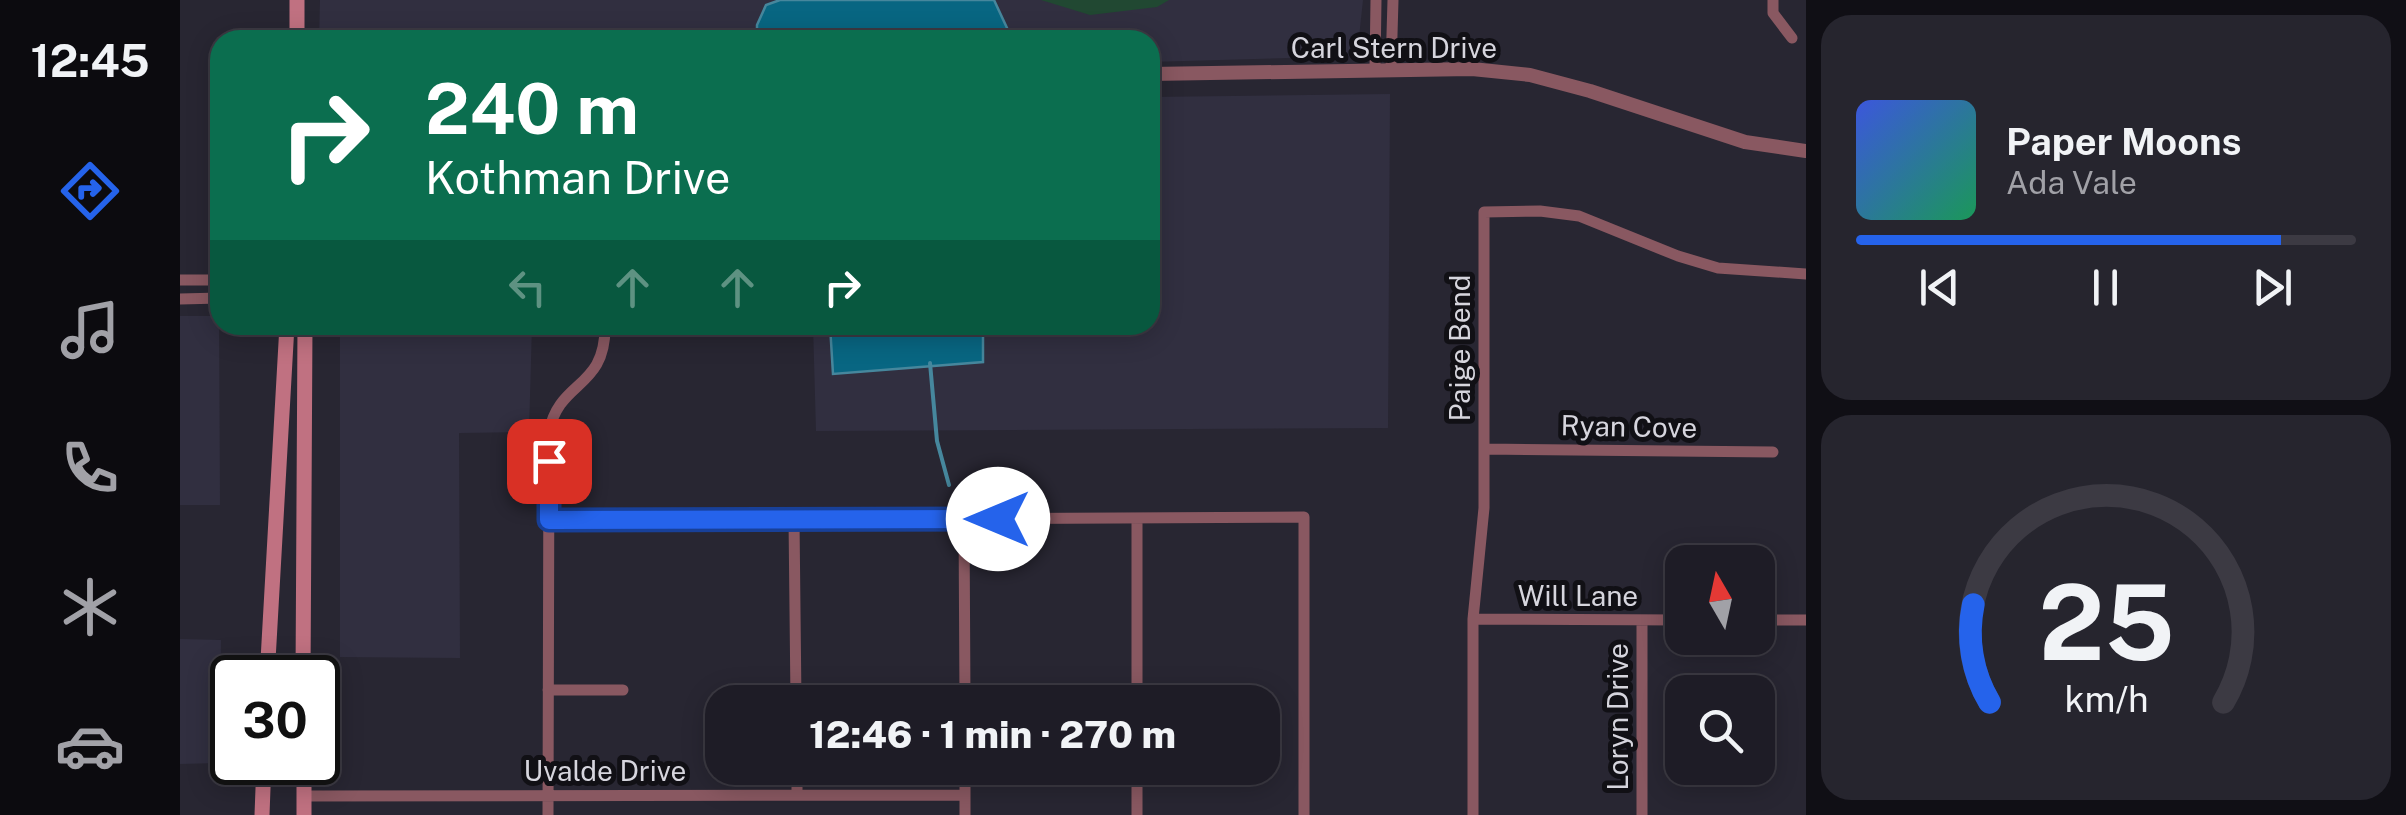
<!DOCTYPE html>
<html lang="en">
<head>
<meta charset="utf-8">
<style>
	body { margin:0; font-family:"Public Sans",sans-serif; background:#26252e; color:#f1f3f6; height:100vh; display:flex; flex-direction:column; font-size:38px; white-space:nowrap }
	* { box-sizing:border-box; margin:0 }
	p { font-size:32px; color:#a1a1a7 }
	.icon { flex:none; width:55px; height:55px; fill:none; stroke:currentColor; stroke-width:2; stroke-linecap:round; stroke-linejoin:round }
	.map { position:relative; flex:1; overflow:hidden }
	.side { display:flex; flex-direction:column; gap:15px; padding:15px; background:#100f15; width:600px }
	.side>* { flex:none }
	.hud { position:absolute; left:30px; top:30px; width:950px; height:305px; border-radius:30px; box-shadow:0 5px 25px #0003,0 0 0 2px #3c3a43; background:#0b6e4f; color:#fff; overflow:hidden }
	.needle { width:65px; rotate:351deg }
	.buttons { position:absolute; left:1485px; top:545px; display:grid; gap:20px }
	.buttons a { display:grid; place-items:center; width:110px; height:110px; border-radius:20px; background:#1e1c26; box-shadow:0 5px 25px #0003,0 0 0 2px #3c3a43; font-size:50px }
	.speed { position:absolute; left:30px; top:655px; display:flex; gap:20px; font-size:50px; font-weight:700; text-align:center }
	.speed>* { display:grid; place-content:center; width:130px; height:130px; border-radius:50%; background:#1e1c26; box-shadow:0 5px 25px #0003,0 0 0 2px #3c3a43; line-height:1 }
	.speed .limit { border:5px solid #111; border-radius:15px; background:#fff; color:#111 }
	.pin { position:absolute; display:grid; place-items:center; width:85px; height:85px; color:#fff; margin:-42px; border-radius:20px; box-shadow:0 5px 15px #0006 }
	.me { position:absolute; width:110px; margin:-55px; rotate:270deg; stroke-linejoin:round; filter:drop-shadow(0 0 8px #0008) }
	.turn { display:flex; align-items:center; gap:35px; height:210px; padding:0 50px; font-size:45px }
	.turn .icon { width:130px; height:130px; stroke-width:2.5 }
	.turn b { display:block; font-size:70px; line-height:85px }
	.lanes { display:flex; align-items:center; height:95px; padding:0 50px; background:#0003; justify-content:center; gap:50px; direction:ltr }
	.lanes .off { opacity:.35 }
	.side .tile { flex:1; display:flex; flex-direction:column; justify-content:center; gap:15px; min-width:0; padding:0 35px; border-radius:30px; background:#26252e }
	.side .dial { align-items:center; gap:0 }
	.dial svg { height:260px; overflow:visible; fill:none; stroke:#3c3a43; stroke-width:7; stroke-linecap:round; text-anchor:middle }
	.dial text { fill:#f1f3f6; stroke:none }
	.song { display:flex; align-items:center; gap:30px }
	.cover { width:120px; height:120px; border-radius:15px; background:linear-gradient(135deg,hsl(230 70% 55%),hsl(150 70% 35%)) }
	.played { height:10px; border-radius:5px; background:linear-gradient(90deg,#2563eb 85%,#3c3a43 85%) }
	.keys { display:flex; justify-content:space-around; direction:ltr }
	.trip { position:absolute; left:525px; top:685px; width:575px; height:100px; border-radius:30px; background:#1e1c26; box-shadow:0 5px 25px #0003,0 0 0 2px #3c3a43; font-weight:800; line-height:100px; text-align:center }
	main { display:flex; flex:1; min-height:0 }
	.dock { display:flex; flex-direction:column; width:180px; justify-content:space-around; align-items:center; background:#0c0b0f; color:#a1a1a7 }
	.dock .icon { width:70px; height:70px }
	.dock .selected { color:#2563eb }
	.dock b { font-size:45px; color:#f1f3f6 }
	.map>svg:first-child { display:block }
</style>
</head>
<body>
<main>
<nav class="dock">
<b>12:45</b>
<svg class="icon selected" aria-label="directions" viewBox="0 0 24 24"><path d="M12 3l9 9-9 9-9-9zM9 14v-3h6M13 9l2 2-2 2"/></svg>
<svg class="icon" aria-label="music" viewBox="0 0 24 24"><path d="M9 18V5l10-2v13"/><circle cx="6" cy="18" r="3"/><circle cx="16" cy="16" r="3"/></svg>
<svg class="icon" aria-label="phone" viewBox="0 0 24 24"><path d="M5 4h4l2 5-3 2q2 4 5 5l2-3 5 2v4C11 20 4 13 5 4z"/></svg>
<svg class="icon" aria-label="climate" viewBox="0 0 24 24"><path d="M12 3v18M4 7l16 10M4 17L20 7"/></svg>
<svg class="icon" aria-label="car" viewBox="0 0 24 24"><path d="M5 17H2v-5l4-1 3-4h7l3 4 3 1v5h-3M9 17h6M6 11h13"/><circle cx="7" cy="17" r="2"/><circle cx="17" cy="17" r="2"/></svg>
</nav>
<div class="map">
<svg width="1626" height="815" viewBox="0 0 1626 815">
	<rect width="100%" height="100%" fill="#282632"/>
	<path fill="#312f40" d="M140 0H1183L1177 56 970 62V40H139Z
		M1210 94 1208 428 636 431 633 325H970V97Z
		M0 316H39L40 505H0Z
		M160 325H352L349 432 279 433 280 658 160 657Z
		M0 639 41 640 39 763 0 764Z"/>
	<path fill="#214832" d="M861 0H989L977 7 910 15Z"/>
	<path fill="#086682" stroke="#46879d" stroke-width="2.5" d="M600 0H814L827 28 825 40H577V25L586 5Z
		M650 325H803V362L653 374Z"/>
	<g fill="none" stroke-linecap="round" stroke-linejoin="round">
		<path stroke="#46879d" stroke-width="4" d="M750 363 757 441 769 485"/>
		<path stroke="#895861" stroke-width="11" d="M1593 0V13L1612 38
			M1195 69 1196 0
			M1211 69 1213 0
			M0 280H40
			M0 299 40 298
			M1305 449 1593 452
			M614 519 616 702
			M784 519 785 702
			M369 521 1124 517V815
			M1293 619 1502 620
			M1462 620V815
			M1578 620H1626
			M368 690H443
			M957 702V518
			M617 768V795
			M785 768V815
			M124 796 785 795
			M368 815 369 432C379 379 426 390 425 325
			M957 815V768
			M1293 815V619L1304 508V212L1360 211 1399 216 1498 256 1538 268 1626 274"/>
		<path stroke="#895861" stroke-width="14" d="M970 74 1292 69 1350 75 1410 91 1565 142 1626 151"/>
		<path stroke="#c07181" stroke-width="15" d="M117 40V0
			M87 678 107 325
			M123 678 125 325
			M124 762V815
			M82 815 84 762"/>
	</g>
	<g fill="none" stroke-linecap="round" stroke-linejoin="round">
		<defs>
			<path id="route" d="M369 461V520L818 519"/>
		</defs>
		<use href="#route" stroke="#184099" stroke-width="25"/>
		<use href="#route" stroke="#2563eb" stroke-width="18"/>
	</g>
	<g text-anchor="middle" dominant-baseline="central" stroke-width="10" stroke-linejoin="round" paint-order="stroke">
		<g font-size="28" fill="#d6d5dd" stroke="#111015">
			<text x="1214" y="47">Carl Stern Drive</text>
			<text transform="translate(1279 348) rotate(-90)">Paige Bend</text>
			<text transform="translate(1449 426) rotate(1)">Ryan Cove</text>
			<text x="1398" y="595">Will Lane</text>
			<text transform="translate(1437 717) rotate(-90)">Loryn Drive</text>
			<text x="425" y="770">Uvalde Drive</text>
		</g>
	</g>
</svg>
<div class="buttons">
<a><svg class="needle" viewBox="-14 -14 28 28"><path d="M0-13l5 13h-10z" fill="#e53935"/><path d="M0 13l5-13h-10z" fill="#a1a1a7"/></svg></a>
<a><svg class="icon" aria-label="search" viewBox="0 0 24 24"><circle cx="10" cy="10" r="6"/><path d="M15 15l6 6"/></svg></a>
</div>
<div class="speed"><div class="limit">30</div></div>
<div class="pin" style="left:369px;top:461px;background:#d93025"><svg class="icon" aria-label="arrive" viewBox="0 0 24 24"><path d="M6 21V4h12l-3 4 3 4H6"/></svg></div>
<svg class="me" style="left:818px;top:519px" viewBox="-20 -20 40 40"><circle r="19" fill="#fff"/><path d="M0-13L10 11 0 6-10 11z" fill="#2563eb"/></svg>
<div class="trip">12:46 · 1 min · 270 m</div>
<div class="hud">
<div class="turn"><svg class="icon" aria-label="right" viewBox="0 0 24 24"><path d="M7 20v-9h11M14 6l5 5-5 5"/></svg><div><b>240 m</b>Kothman Drive</div></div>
<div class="lanes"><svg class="icon off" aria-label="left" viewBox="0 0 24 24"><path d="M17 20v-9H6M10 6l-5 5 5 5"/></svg><svg class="icon off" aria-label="ahead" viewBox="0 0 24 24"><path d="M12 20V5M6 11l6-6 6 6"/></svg><svg class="icon off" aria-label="ahead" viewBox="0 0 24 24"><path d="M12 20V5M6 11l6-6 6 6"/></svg><svg class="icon" aria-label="right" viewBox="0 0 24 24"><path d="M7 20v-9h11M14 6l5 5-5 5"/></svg></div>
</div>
</div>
<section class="side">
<div class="tile">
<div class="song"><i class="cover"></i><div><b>Paper Moons</b><p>Ada Vale</p></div></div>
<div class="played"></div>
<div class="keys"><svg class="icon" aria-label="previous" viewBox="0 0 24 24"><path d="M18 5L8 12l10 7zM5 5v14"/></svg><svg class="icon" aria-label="pause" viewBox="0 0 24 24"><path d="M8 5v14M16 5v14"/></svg><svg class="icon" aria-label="next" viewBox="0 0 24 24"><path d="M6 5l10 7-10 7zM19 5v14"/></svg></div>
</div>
<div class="tile dial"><svg viewBox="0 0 100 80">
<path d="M14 69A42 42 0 1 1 86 69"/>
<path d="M14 69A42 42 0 0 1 9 39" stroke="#2563eb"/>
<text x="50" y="56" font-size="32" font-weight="700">25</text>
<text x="50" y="72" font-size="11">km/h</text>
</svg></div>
</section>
</main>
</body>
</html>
